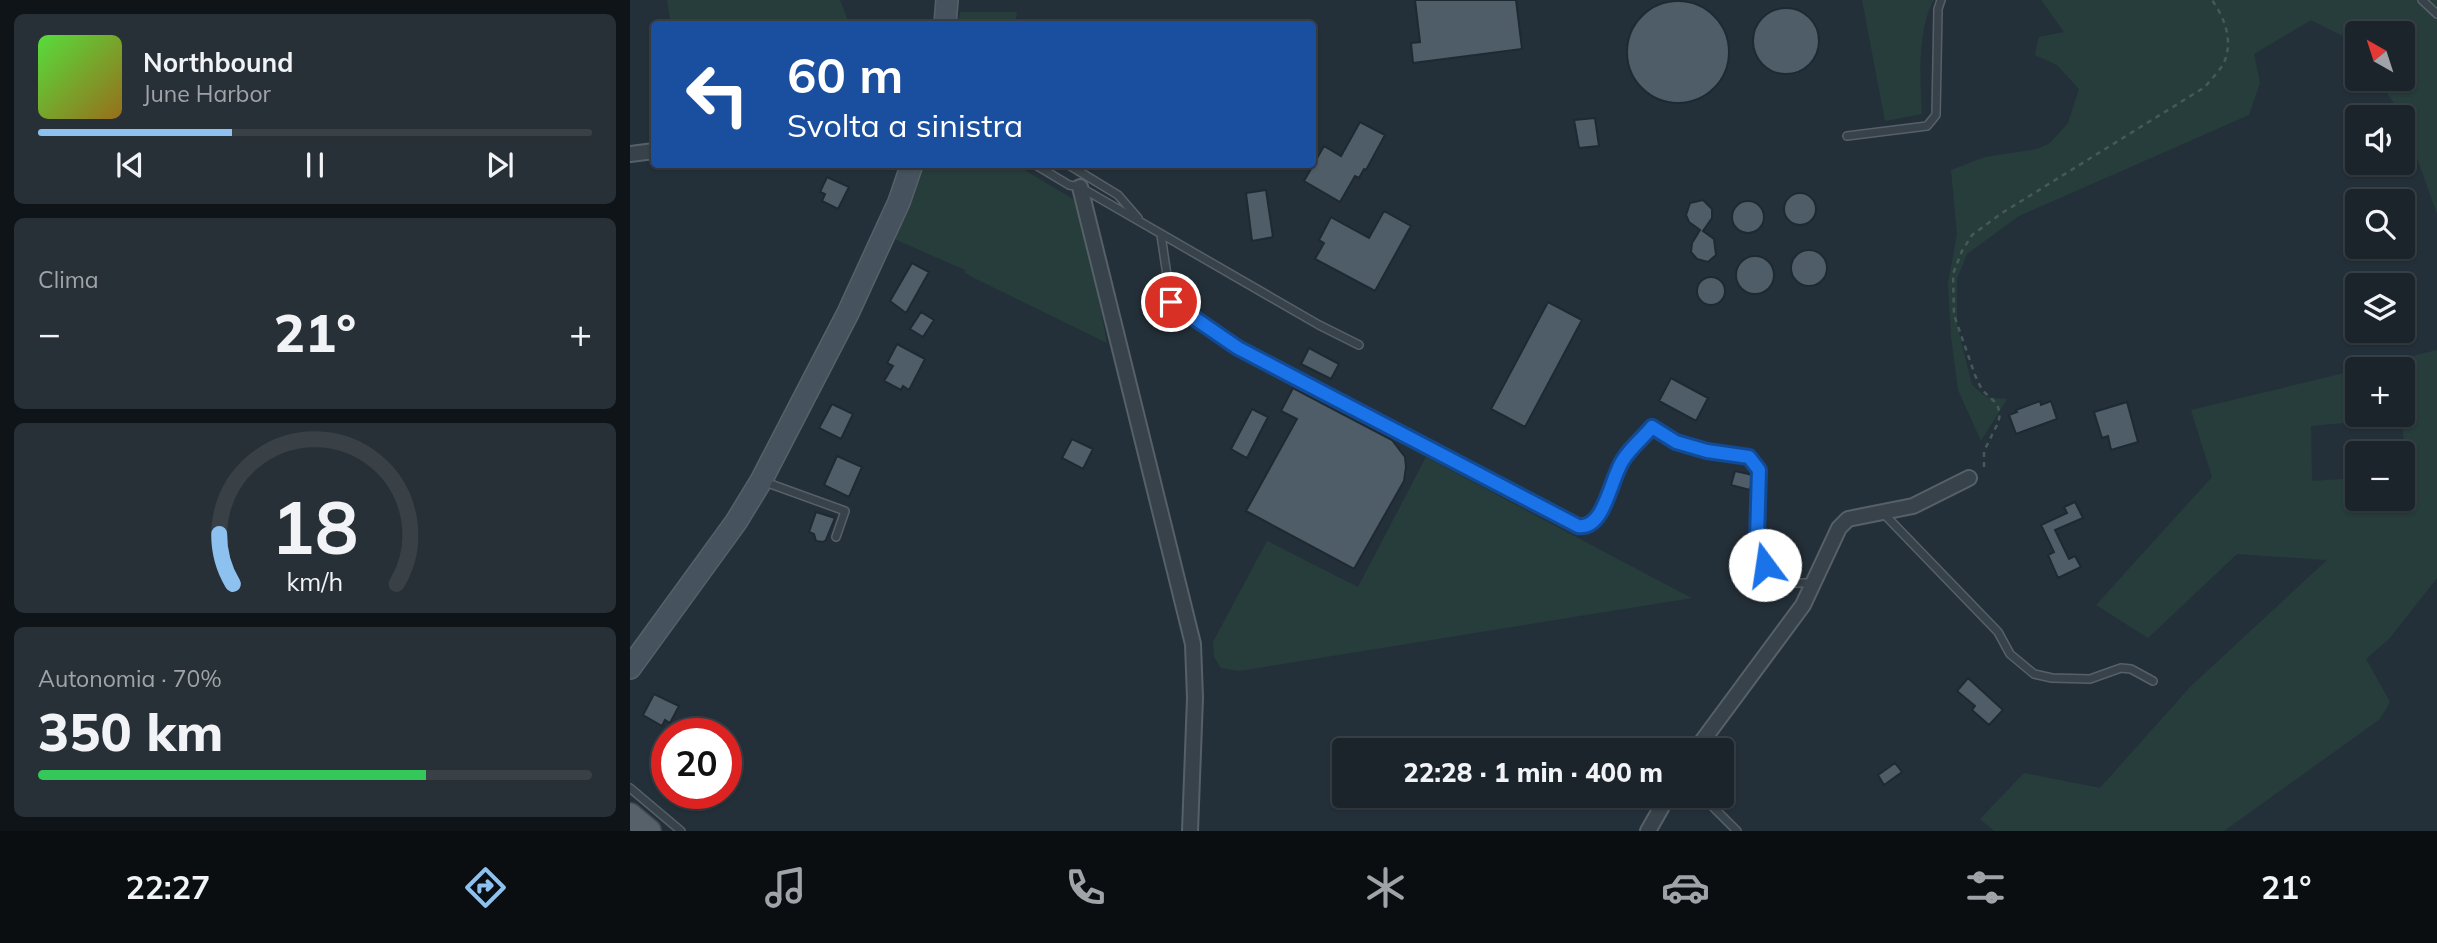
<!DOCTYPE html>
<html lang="it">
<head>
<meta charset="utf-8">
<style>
	body { margin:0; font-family:Mulish,sans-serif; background:#283037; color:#f1f3f6; height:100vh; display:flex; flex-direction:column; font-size:26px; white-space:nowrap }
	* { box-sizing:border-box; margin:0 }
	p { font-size:23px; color:#a0a4a9 }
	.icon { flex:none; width:38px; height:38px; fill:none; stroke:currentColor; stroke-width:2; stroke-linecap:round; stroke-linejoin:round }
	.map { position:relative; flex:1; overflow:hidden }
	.side { display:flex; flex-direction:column; gap:14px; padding:14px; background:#0f1418; width:630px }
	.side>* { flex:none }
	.hud { position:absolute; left:21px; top:21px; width:665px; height:147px; border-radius:7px; box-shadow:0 2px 5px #0004,0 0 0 2px #394147; background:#1a4fa0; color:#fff; overflow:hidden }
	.needle { width:46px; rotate:321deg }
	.buttons { position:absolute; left:1715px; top:21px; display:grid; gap:14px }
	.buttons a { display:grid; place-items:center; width:70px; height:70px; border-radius:7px; background:#1b242b; box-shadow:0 2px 5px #0004,0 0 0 2px #394147; font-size:35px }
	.speed { position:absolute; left:21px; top:718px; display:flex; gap:14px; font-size:35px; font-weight:700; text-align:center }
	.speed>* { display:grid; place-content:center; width:91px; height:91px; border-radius:50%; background:#1b242b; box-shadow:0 2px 5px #0004,0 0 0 2px #394147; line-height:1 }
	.speed .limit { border:10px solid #d22; background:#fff; color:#111 }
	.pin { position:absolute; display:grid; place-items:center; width:60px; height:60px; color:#fff; margin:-30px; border:4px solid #fff; border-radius:50%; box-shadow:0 2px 7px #0007 }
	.me { position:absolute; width:77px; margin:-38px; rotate:346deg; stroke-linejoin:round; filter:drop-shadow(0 0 5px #0008) }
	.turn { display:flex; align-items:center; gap:24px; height:147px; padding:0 21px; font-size:32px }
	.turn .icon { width:91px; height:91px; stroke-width:2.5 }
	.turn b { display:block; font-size:49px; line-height:60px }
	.big { font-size:52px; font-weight:800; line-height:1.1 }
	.side .card { flex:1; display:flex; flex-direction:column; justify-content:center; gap:10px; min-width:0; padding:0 24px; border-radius:10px; background:#283037 }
	.side .dial { align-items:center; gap:0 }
	.dial svg { height:182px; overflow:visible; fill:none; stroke:#394147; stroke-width:7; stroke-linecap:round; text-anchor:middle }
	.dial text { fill:#f1f3f6; stroke:none }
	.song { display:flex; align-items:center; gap:21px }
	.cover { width:84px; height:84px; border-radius:10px; background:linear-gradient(135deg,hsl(110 70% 55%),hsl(40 70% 35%)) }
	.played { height:7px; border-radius:4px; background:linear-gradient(90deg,#8dc1f0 35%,#394147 35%) }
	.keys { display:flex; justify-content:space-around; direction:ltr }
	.heat { display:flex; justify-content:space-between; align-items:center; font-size:38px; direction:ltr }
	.charge { height:10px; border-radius:5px; background:linear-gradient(90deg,#34c759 70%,#394147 0) }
	.trip { position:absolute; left:702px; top:738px; width:402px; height:70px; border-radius:7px; background:#1b242b; box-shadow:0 2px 5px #0004,0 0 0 2px #394147; font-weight:800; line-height:70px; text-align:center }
	.tabs { display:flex; height:112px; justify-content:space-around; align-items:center; background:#0b0e11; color:#a0a4a9 }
	.tabs .icon { width:49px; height:49px }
	.tabs .active { color:#8dc1f0 }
	.tabs b { font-size:32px; color:#f1f3f6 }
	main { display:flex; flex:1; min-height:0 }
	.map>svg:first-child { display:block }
</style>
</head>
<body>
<main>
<section class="side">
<div class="card">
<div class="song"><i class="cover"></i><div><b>Northbound</b><p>June Harbor</p></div></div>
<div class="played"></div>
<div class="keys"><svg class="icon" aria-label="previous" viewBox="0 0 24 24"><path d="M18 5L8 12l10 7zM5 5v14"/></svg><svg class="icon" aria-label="pause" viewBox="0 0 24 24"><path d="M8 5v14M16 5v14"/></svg><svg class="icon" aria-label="next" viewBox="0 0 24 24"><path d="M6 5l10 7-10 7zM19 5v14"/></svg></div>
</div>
<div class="card"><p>Clima</p>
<div class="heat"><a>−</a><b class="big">21°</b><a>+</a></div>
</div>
<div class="card dial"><svg viewBox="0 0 100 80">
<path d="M14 69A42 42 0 1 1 86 69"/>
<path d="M14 69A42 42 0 0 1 8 47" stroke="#8dc1f0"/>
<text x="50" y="56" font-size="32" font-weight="700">18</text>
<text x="50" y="72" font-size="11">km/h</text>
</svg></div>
<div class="card"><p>Autonomia · 70%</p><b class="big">350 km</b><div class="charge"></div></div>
</section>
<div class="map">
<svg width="1807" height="831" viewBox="0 0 1807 831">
	<rect width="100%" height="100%" fill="#243039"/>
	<path fill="#273d3b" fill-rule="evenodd" d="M37 0H210L219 24H41Z
		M1232 0H1304C1287 28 1290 81 1292 114L1255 121Z
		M1411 0H1807V214L1771 113 1747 79H1773V33H1727V51L1719 39 1681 20 1624 54 1630 83 1619 115 1389 216 1337 254 1327 279V324L1342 385 1356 397 1377 399 1351 441 1328 390 1321 336 1318 283 1327 234 1321 170 1355 157 1407 149 1420 143 1438 123 1449 89 1427 65 1405 55 1409 37 1434 32Z
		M330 12H387L385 24H328Z
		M293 165H386L451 204 477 343 346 279 335 273V270L260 237Z
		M1807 350V578L1759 639 1736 659 1760 702 1750 719 1594 831H1364L1350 819 1394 773 1470 788 1561 686 1697 560 1607 554 1518 638 1466 605 1582 477 1561 410 1727 370V415H1773V369H1729ZM1772 418 1776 474 1773 475V499H1727V478L1682 481 1681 426Z
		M796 457 1031 582 1062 598 609 671 591 668 584 657 583 642 637 541 728 587Z"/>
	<path fill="#4f5d68" stroke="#1f2931" stroke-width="2" d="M785 0H886L892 49 783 63 781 43 790 42Z
		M997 52a51 51 0 1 1 102 0a51 51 0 1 1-102 0Z
		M1123 41a33 33 0 1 1 66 0a33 33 0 1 1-66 0Z
		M965 118 969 146 949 148 944 120Z
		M730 122 755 135 736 170 734 169 729 178 725 176 710 202 674 181 694 146 711 156Z
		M197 177 219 187 208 209 192 201 195 194 190 192Z
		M636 190 643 237 622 241 616 193Z
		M1154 209a16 16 0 1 1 32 0a16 16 0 1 1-32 0Z
		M1073 200 1082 209V218L1073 231 1084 239 1086 255 1078 262 1067 259 1061 252 1062 243 1070 230 1059 222 1056 215 1060 203Z
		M1102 217a16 16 0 1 1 32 0a16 16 0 1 1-32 0Z
		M754 211 781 226 745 291 685 259 694 243 689 240 701 217 739 238Z
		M1161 268a18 18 0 1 1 36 0a18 18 0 1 1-36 0Z
		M1106 275a19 19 0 1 1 38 0a19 19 0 1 1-38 0Z
		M282 263 299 272 276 313 260 301Z
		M1067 291a14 14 0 1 1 28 0a14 14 0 1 1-28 0Z
		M918 302 952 320 895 427 861 409Z
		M291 312 304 320 293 337 280 329Z
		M267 344 295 359 279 390 273 386 271 390 254 381 263 366 257 363Z
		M679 348 709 364 701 379 671 364Z
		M1041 378 1078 398 1066 421 1029 401Z
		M663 388 762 440 775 457 776 467 774 481 724 569 616 511 667 419 651 411Z
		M1410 401 1411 405 1421 401 1427 419 1386 434 1379 415 1387 412 1386 410Z
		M1497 402 1508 442 1481 450 1478 436 1472 438 1464 412Z
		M202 404 223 414 211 439 189 428Z
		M622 409 638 417 617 458 601 449Z
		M442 439 463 449 453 469 432 458Z
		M207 456 232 467 219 497 194 485Z
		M1105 471 1123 475 1120 490 1101 485Z
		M1445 502 1453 518 1425 530 1439 559 1445 556 1451 567 1428 578 1418 555 1424 552 1411 525 1437 513 1434 507Z
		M186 512 205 518 196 540 193 542 186 541 184 534 179 532Z
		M1338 678 1373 710 1359 725 1342 710 1345 706 1327 691Z
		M24 694 49 706 40 723 35 720 32 726 13 715Z
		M1265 763 1272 772 1254 785 1248 775Z"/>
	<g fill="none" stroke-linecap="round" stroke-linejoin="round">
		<defs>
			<path id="lane" d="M1792 0 1807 14
				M1217 136 1297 126 1306 115 1308 9 1311 0
				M404 164 439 185 450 187 689 325 729 345
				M437 164 488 195 508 218
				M531 235 541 302 608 348 948 526C975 531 980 479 993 460 1001 447 1013 438 1022 427L1046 442 1077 451 1119 457 1129 470 1127 539 1135 565 1134 575 1159 583H1182
				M135 482 215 511 206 537
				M1254 514 1368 632 1380 654 1404 674 1422 678 1460 679 1491 668 1501 669 1523 681
				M0 788 51 831
				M1072 796 1107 831"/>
			<path id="street" d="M0 154 24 151
				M450 187 563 644 565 698 560 831
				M1065 751 1173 605 1209 528 1218 519 1283 506 1339 478
				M1018 831 1038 796"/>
			<path id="secondary" d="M315 24 317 0
				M0 668 106 522 131 481 218 313 269 202 282 164"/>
			<path id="primary" d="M0 815 19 831"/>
		</defs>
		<use href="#lane" stroke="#566068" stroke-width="10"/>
		<use href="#street" stroke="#566068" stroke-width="18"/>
		<use href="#secondary" stroke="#566068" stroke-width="24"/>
		<use href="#primary" stroke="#414b53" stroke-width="26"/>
		<path stroke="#465959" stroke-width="2.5" stroke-dasharray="5 5" stroke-linecap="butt" d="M1354 467V451L1368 423 1370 414 1367 404 1352 390 1345 375 1324 315 1323 274 1332 251 1342 235 1372 213 1575 87C1581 79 1592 69 1595 60 1603 39 1594 17 1582 0"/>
		<use href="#lane" stroke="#38424a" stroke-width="7"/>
		<use href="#street" stroke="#38424a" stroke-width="14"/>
		<use href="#secondary" stroke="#46525d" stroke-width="21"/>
		<use href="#primary" stroke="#56616a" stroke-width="23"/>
	</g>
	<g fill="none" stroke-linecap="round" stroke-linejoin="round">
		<defs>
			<path id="route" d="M541 302 608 348 948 526C975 530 980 479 993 460 1001 447 1013 438 1022 427L1046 442 1077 451 1119 457 1129 470 1127 539 1135 565"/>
		</defs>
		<use href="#route" stroke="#114b97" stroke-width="18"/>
		<use href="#route" stroke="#1a73e8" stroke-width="12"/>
	</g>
</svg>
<div class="buttons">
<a><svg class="needle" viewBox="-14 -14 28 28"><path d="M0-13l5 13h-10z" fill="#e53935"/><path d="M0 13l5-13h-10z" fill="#a0a4a9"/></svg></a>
<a><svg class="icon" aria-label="sound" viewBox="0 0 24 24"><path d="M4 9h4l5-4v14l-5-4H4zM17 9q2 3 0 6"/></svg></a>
<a><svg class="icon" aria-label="search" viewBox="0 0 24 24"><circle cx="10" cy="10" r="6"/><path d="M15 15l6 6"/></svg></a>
<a><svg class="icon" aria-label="layers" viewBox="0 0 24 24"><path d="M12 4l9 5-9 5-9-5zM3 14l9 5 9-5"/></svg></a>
<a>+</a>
<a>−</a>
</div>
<div class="speed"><div class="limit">20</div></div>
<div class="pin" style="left:541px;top:302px;background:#d93025"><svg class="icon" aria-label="arrive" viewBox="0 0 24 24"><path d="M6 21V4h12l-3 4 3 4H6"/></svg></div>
<svg class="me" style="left:1135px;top:565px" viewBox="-20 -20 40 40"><circle r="19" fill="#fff"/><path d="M0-13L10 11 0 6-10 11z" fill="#1a73e8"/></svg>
<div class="trip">22:28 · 1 min · 400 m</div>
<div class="hud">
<div class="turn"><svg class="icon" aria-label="left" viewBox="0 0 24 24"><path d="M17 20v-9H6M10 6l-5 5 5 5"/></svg><div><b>60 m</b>Svolta a sinistra</div></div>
</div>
</div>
</main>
<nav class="tabs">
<b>22:27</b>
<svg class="icon active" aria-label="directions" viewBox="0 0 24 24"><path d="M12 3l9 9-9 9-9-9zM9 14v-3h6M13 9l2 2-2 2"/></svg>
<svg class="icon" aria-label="music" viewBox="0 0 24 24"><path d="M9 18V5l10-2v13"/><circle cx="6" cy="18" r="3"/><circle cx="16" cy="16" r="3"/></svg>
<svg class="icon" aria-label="phone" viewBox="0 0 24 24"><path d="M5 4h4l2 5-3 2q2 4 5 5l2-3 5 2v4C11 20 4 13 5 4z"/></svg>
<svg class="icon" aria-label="climate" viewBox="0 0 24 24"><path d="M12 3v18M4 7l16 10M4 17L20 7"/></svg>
<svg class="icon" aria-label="car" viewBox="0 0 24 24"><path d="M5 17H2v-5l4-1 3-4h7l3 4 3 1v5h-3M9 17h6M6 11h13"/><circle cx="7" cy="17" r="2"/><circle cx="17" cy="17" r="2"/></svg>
<svg class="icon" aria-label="filters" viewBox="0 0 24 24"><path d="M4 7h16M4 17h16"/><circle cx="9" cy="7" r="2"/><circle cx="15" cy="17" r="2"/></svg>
<b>21°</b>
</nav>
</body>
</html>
